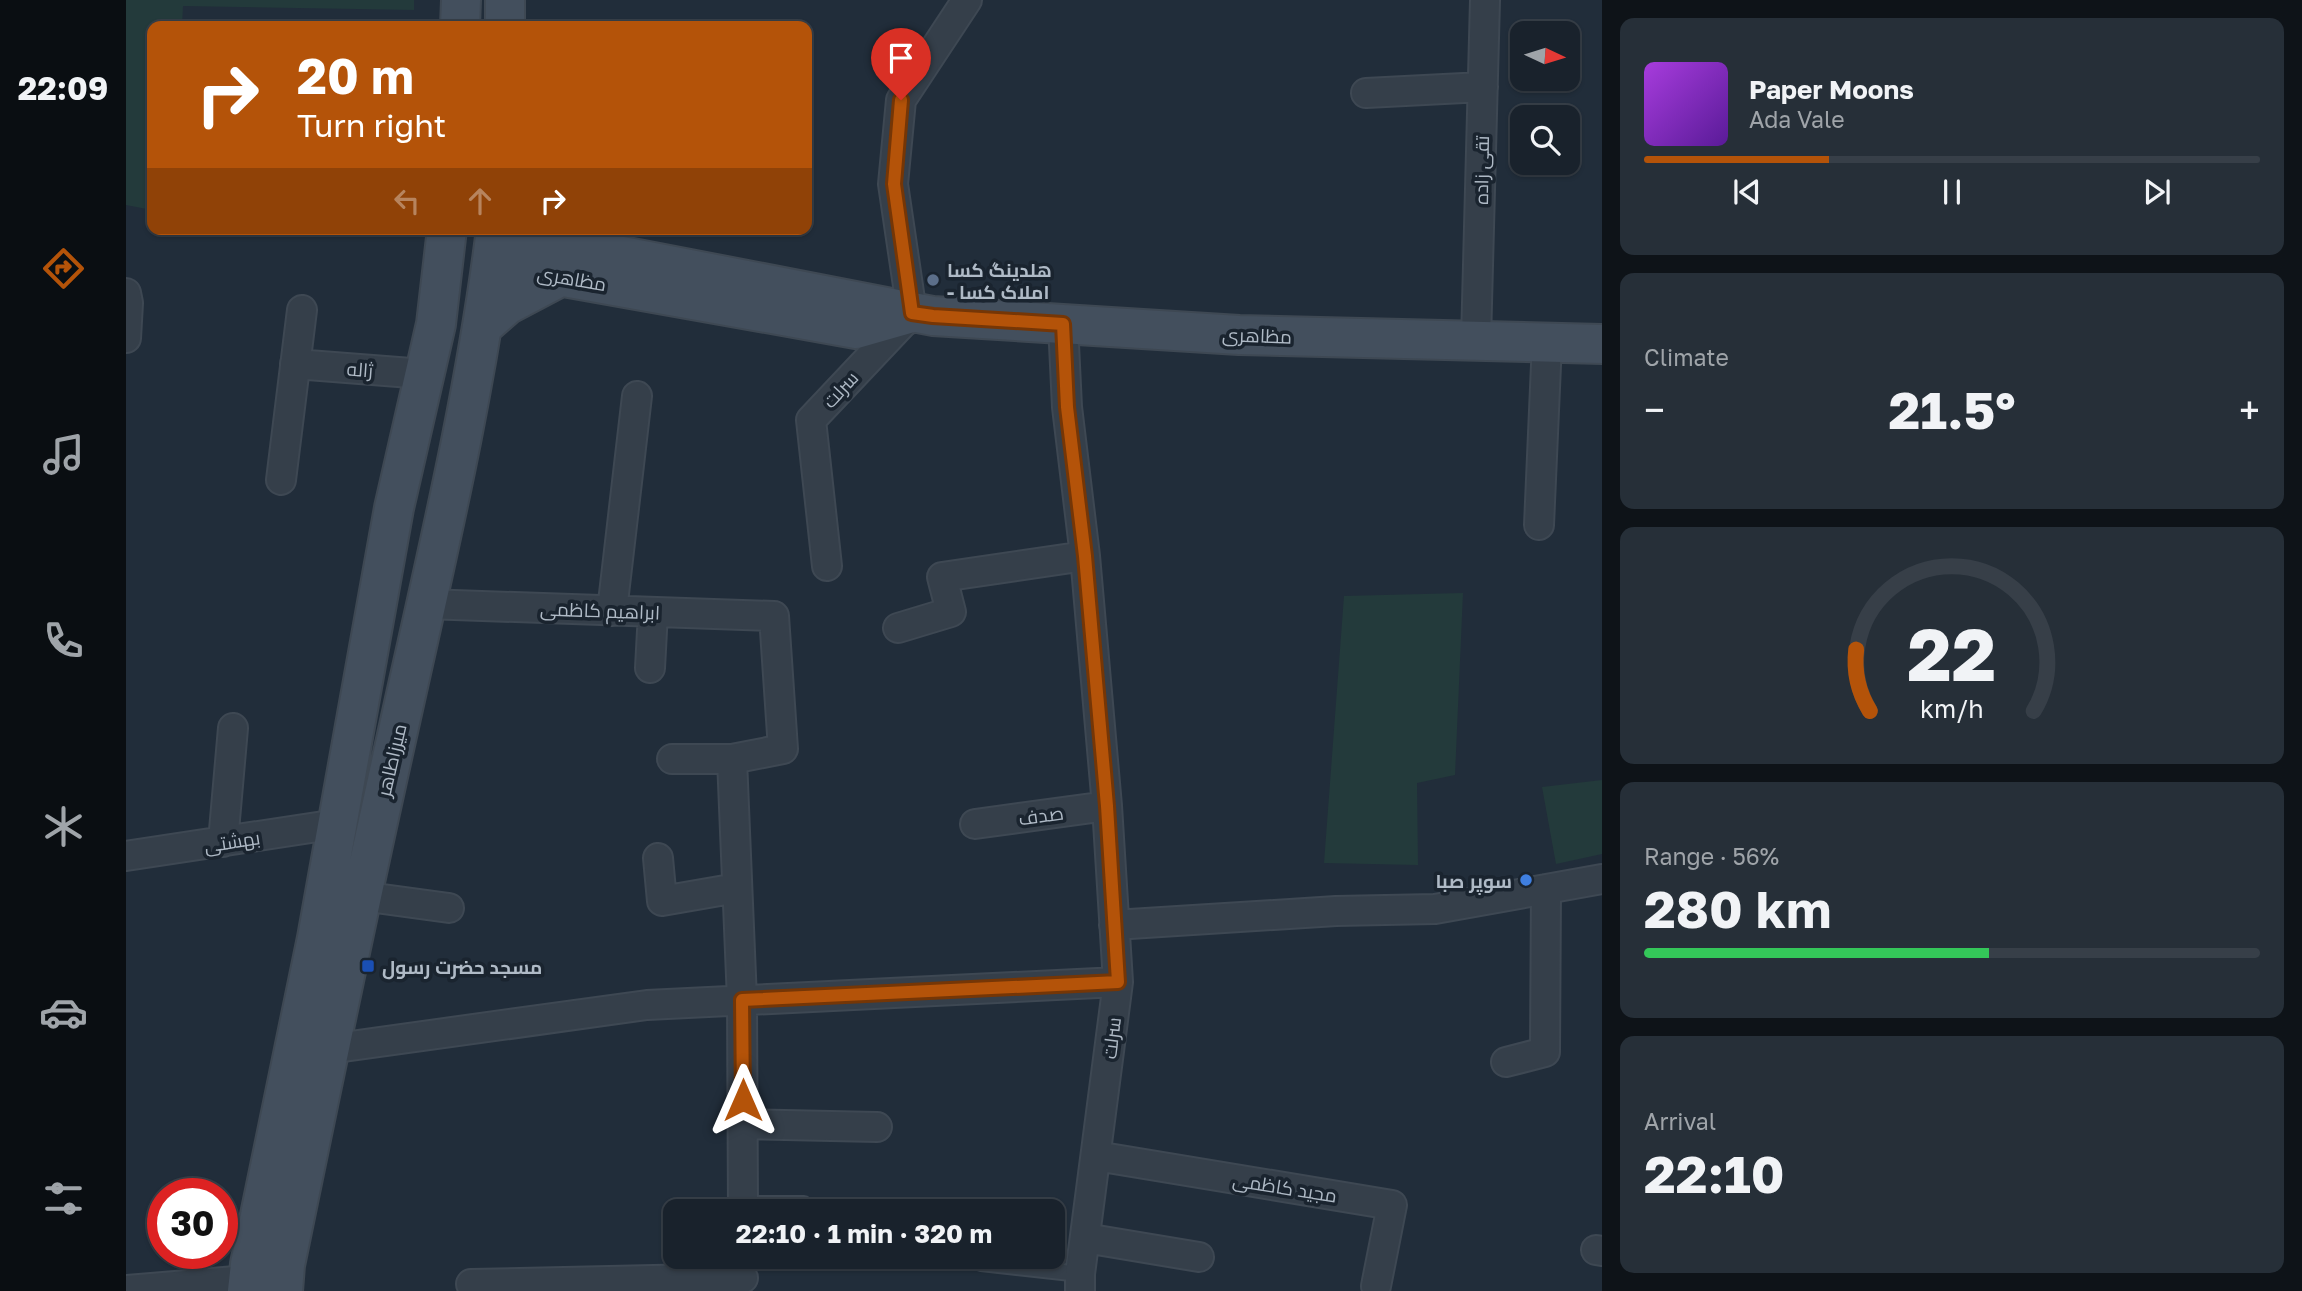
<!DOCTYPE html>
<html lang="en">
<head>
<meta charset="utf-8">
<style>
	body { margin:0; font-family:"Golos Text",Cairo,sans-serif; background:#262f38; color:#f1f3f6; height:100vh; display:flex; flex-direction:column; font-size:26px; white-space:nowrap }
	* { box-sizing:border-box; margin:0 }
	p { font-size:23px; color:#9fa4a9 }
	.icon { flex:none; width:38px; height:38px; fill:none; stroke:currentColor; stroke-width:2; stroke-linecap:round; stroke-linejoin:round }
	.map { position:relative; flex:1; overflow:hidden }
	.details { display:flex; flex-direction:column; gap:18px; padding:18px; background:#0e1318; width:700px }
	.details>* { flex:none }
	.guide { position:absolute; left:21px; top:21px; width:665px; height:214px; border-radius:14px; box-shadow:0 2px 5px #0004,0 0 0 2px #373f48; background:#b45309; color:#fff; overflow:hidden }
	.needle { width:46px; rotate:94deg }
	.buttons { position:absolute; left:1384px; top:21px; display:grid; gap:14px }
	.buttons a { display:grid; place-items:center; width:70px; height:70px; border-radius:14px; background:#19222c; box-shadow:0 2px 5px #0004,0 0 0 2px #373f48; font-size:35px }
	.speed { position:absolute; left:21px; top:1178px; display:flex; gap:14px; font-size:35px; font-weight:700; text-align:center }
	.speed>* { display:grid; place-content:center; width:91px; height:91px; border-radius:50%; background:#19222c; box-shadow:0 2px 5px #0004,0 0 0 2px #373f48; line-height:1 }
	.speed .limit { border:10px solid #d22; background:#fff; color:#111 }
	.pin { position:absolute; display:grid; place-items:center; width:60px; height:60px; color:#fff; margin:-72px -30px; border-radius:50% 50% 50% 0; rotate:-45deg; box-shadow:0 0 7px #0007 }
	.pin .icon { rotate:45deg }
	.me { position:absolute; width:77px; margin:-38px; rotate:0deg; stroke-linejoin:round; filter:drop-shadow(0 0 5px #0008) }
	.turn { display:flex; align-items:center; gap:24px; height:147px; padding:0 35px; font-size:32px }
	.turn .icon { width:91px; height:91px; stroke-width:2.5 }
	.turn b { display:block; font-size:49px; line-height:60px }
	.lanes { display:flex; align-items:center; height:66px; padding:0 35px; background:#0003; justify-content:center; gap:35px; direction:ltr }
	.lanes .off { opacity:.35 }
	.big { font-size:52px; font-weight:700; line-height:1.1 }
	.details .tile { flex:1; display:flex; flex-direction:column; justify-content:center; gap:10px; min-width:0; padding:0 24px; border-radius:14px; background:#262f38 }
	.details .dial { align-items:center; gap:0 }
	.dial svg { height:182px; overflow:visible; fill:none; stroke:#373f48; stroke-width:7; stroke-linecap:round; text-anchor:middle }
	.dial text { fill:#f1f3f6; stroke:none }
	.song { display:flex; align-items:center; gap:21px }
	.cover { width:84px; height:84px; border-radius:10px; background:linear-gradient(135deg,hsl(280 70% 55%),hsl(270 70% 35%)) }
	.played { height:7px; border-radius:4px; background:linear-gradient(90deg,#b45309 30%,#373f48 30%) }
	.keys { display:flex; justify-content:space-around; direction:ltr }
	.heat { display:flex; justify-content:space-between; align-items:center; font-size:38px; direction:ltr }
	.charge { height:10px; border-radius:5px; background:linear-gradient(90deg,#34c759 56%,#373f48 0) }
	.trip { position:absolute; left:537px; top:1199px; width:402px; height:70px; border-radius:14px; background:#19222c; box-shadow:0 2px 5px #0004,0 0 0 2px #373f48; font-weight:700; line-height:70px; text-align:center }
	main { display:flex; flex:1; min-height:0 }
	.tab-bar { display:flex; flex-direction:column; width:126px; justify-content:space-around; align-items:center; background:#0a0e12; color:#9fa4a9 }
	.tab-bar .icon { width:49px; height:49px }
	.tab-bar .active { color:#b45309 }
	.tab-bar b { font-size:32px; color:#f1f3f6 }
	.map>svg:first-child { display:block }
</style>
</head>
<body>
<main>
<nav class="tab-bar">
<b>22:09</b>
<svg class="icon active" aria-label="directions" viewBox="0 0 24 24"><path d="M12 3l9 9-9 9-9-9zM9 14v-3h6M13 9l2 2-2 2"/></svg>
<svg class="icon" aria-label="music" viewBox="0 0 24 24"><path d="M9 18V5l10-2v13"/><circle cx="6" cy="18" r="3"/><circle cx="16" cy="16" r="3"/></svg>
<svg class="icon" aria-label="phone" viewBox="0 0 24 24"><path d="M5 4h4l2 5-3 2q2 4 5 5l2-3 5 2v4C11 20 4 13 5 4z"/></svg>
<svg class="icon" aria-label="climate" viewBox="0 0 24 24"><path d="M12 3v18M4 7l16 10M4 17L20 7"/></svg>
<svg class="icon" aria-label="car" viewBox="0 0 24 24"><path d="M5 17H2v-5l4-1 3-4h7l3 4 3 1v5h-3M9 17h6M6 11h13"/><circle cx="7" cy="17" r="2"/><circle cx="17" cy="17" r="2"/></svg>
<svg class="icon" aria-label="filters" viewBox="0 0 24 24"><path d="M4 7h16M4 17h16"/><circle cx="9" cy="7" r="2"/><circle cx="15" cy="17" r="2"/></svg>
</nav>
<div class="map">
<svg width="1476" height="1291" viewBox="0 0 1476 1291">
	<rect width="100%" height="100%" fill="#212d3a"/>
	<path fill="#233a3b" d="M0 0H288V10L57 6 56 26H26V210L0 205Z
		M1337 593 1329 775 1291 783 1292 865 1198 863 1218 596Z
		M1476 780V854L1430 864 1416 787Z"/>
	<g fill="none" stroke-linecap="round" stroke-linejoin="round">
		<defs>
			<path id="service" d="M617 1204H678
				M855 1263 954 1274"/>
			<path id="minor" d="M1240 93 1357 87
				M0 293 2 303 0 338
				M937 324 941 407 959 556 981 806 992 982 954 1274V1291
				M1350 341 1359 0
				M169 364 298 374
				M155 480 176 310
				M1413 525 1421 342
				M701 566 685 420 786 313 767 184 775 100 841 0
				M300 604 648 616 657 749 606 759 616 1000 617 1211
				M486 611 511 396
				M772 628 825 612 816 577 959 556
				M524 668 527 612
				M546 759H606
				M849 824 981 806
				M97 842 107 728
				M0 856 211 824
				M532 858 536 901 611 888
				M235 896 323 908
				M988 925 1210 911 1309 909 1476 879
				M203 1049 521 1005 992 982
				M1380 1062 1419 1052 1420 889
				M617 1124 751 1127
				M970 1156 1266 1205 1250 1286
				M959 1238 1073 1257
				M1470 1250 1476 1251
				M345 1284 617 1278
				M0 1290 122 1280"/>
			<path id="secondary" d="M334 26 335 0
				M379 26V0
				M786 313 730 329 393 269 369 242 403 238 807 316 1113 335 1476 344
				M357 326 381 305 436 276
				M121 1291 124 1264 191 938 268 508 310 324 321 229
				M157 1291 159 1265C195 1089 231 914 270 740 307 571 349 401 370 229"/>
		</defs>
		<use href="#service" stroke="#3e4853" stroke-width="18"/>
		<use href="#minor" stroke="#3e4853" stroke-width="32"/>
		<use href="#secondary" stroke="#3e4853" stroke-width="42"/>
		<use href="#service" stroke="#353f4a" stroke-width="14"/>
		<use href="#minor" stroke="#353f4a" stroke-width="28"/>
		<use href="#secondary" stroke="#434f5d" stroke-width="38"/>
	</g>
	<g fill="none" stroke-linecap="round" stroke-linejoin="round">
		<defs>
			<path id="route" d="M617 1100 616 1000 992 982 981 806 959 556 941 407 937 324 807 316 786 313 768 184 775 100"/>
		</defs>
		<use href="#route" stroke="#753606" stroke-width="18"/>
		<use href="#route" stroke="#b45309" stroke-width="12"/>
	</g>
	<circle fill="#5c6f8a" stroke="#1a242f" stroke-width="2.5" cx="807" cy="280" r="7"/>
	<circle fill="#3f7fe0" stroke="#1a242f" stroke-width="2.5" cx="1400" cy="880" r="7"/>
	<rect fill="#1a4fb4" stroke="#1a242f" stroke-width="2.5" x="235" y="959" width="14" height="14" rx="3.5"/>
	<g text-anchor="middle" dominant-baseline="central" stroke-width="7" stroke-linejoin="round" paint-order="stroke">
		<g font-size="19" fill="#afbac6" stroke="#1a242f">
			<text transform="translate(1355 170) rotate(-89)">تقی زاده</text>
			<text transform="translate(446 278) rotate(10)">مظاهری</text>
			<text transform="translate(1131 335) rotate(2)">مظاهری</text>
			<text transform="translate(234 369) rotate(4)">ژاله</text>
			<text transform="translate(714 389) rotate(-47)">سرلت</text>
			<text transform="translate(474 610) rotate(2)">ابراهیم کاظمی</text>
			<text transform="translate(265 760) rotate(-77)">میرزاطاهر</text>
			<text transform="translate(915 815) rotate(-8)">صدف</text>
			<text transform="translate(106 841) rotate(-9)">بهشتی</text>
			<text transform="translate(985 1038) rotate(-83)">سرلت</text>
			<text transform="translate(1159 1187) rotate(9)">مجید کاظمی</text>
		</g>
		<g font-size="19" font-weight="bold" fill="#afbac6" stroke="#1a242f" text-anchor="start">
			<text x="821" y="269">هلدینگ کسا<tspan x="821" dy="22">- املاک کسا</tspan></text>
			<text x="1386" y="880" text-anchor="end">سوپر صبا</text>
			<text x="256" y="966">مسجد حضرت رسول</text>
		</g>
	</g>
</svg>
<div class="buttons">
<a><svg class="needle" viewBox="-14 -14 28 28"><path d="M0-13l5 13h-10z" fill="#e53935"/><path d="M0 13l5-13h-10z" fill="#9fa4a9"/></svg></a>
<a><svg class="icon" aria-label="search" viewBox="0 0 24 24"><circle cx="10" cy="10" r="6"/><path d="M15 15l6 6"/></svg></a>
</div>
<div class="speed"><div class="limit">30</div></div>
<div class="pin" style="left:775px;top:100px;background:#d93025"><svg class="icon" aria-label="arrive" viewBox="0 0 24 24"><path d="M6 21V4h12l-3 4 3 4H6"/></svg></div>
<svg class="me" style="left:617px;top:1100px" viewBox="-20 -20 40 40"><path d="M0-17L14 15 0 8-14 15z" fill="#b45309" stroke="#fff" stroke-width="4"/></svg>
<div class="trip">22:10 · 1 min · 320 m</div>
<div class="guide">
<div class="turn"><svg class="icon" aria-label="right" viewBox="0 0 24 24"><path d="M7 20v-9h11M14 6l5 5-5 5"/></svg><div><b>20 m</b>Turn right</div></div>
<div class="lanes"><svg class="icon off" aria-label="left" viewBox="0 0 24 24"><path d="M17 20v-9H6M10 6l-5 5 5 5"/></svg><svg class="icon off" aria-label="ahead" viewBox="0 0 24 24"><path d="M12 20V5M6 11l6-6 6 6"/></svg><svg class="icon" aria-label="right" viewBox="0 0 24 24"><path d="M7 20v-9h11M14 6l5 5-5 5"/></svg></div>
</div>
</div>
<section class="details">
<div class="tile">
<div class="song"><i class="cover"></i><div><b>Paper Moons</b><p>Ada Vale</p></div></div>
<div class="played"></div>
<div class="keys"><svg class="icon" aria-label="previous" viewBox="0 0 24 24"><path d="M18 5L8 12l10 7zM5 5v14"/></svg><svg class="icon" aria-label="pause" viewBox="0 0 24 24"><path d="M8 5v14M16 5v14"/></svg><svg class="icon" aria-label="next" viewBox="0 0 24 24"><path d="M6 5l10 7-10 7zM19 5v14"/></svg></div>
</div>
<div class="tile"><p>Climate</p>
<div class="heat"><a>−</a><b class="big">21.5°</b><a>+</a></div>
</div>
<div class="tile dial"><svg viewBox="0 0 100 80">
<path d="M14 69A42 42 0 1 1 86 69"/>
<path d="M14 69A42 42 0 0 1 8 42" stroke="#b45309"/>
<text x="50" y="56" font-size="32" font-weight="700">22</text>
<text x="50" y="72" font-size="11">km/h</text>
</svg></div>
<div class="tile"><p>Range · 56%</p><b class="big">280 km</b><div class="charge"></div></div>
<div class="tile"><p>Arrival</p><b class="big">22:10</b></div>
</section>
</main>
</body>
</html>
